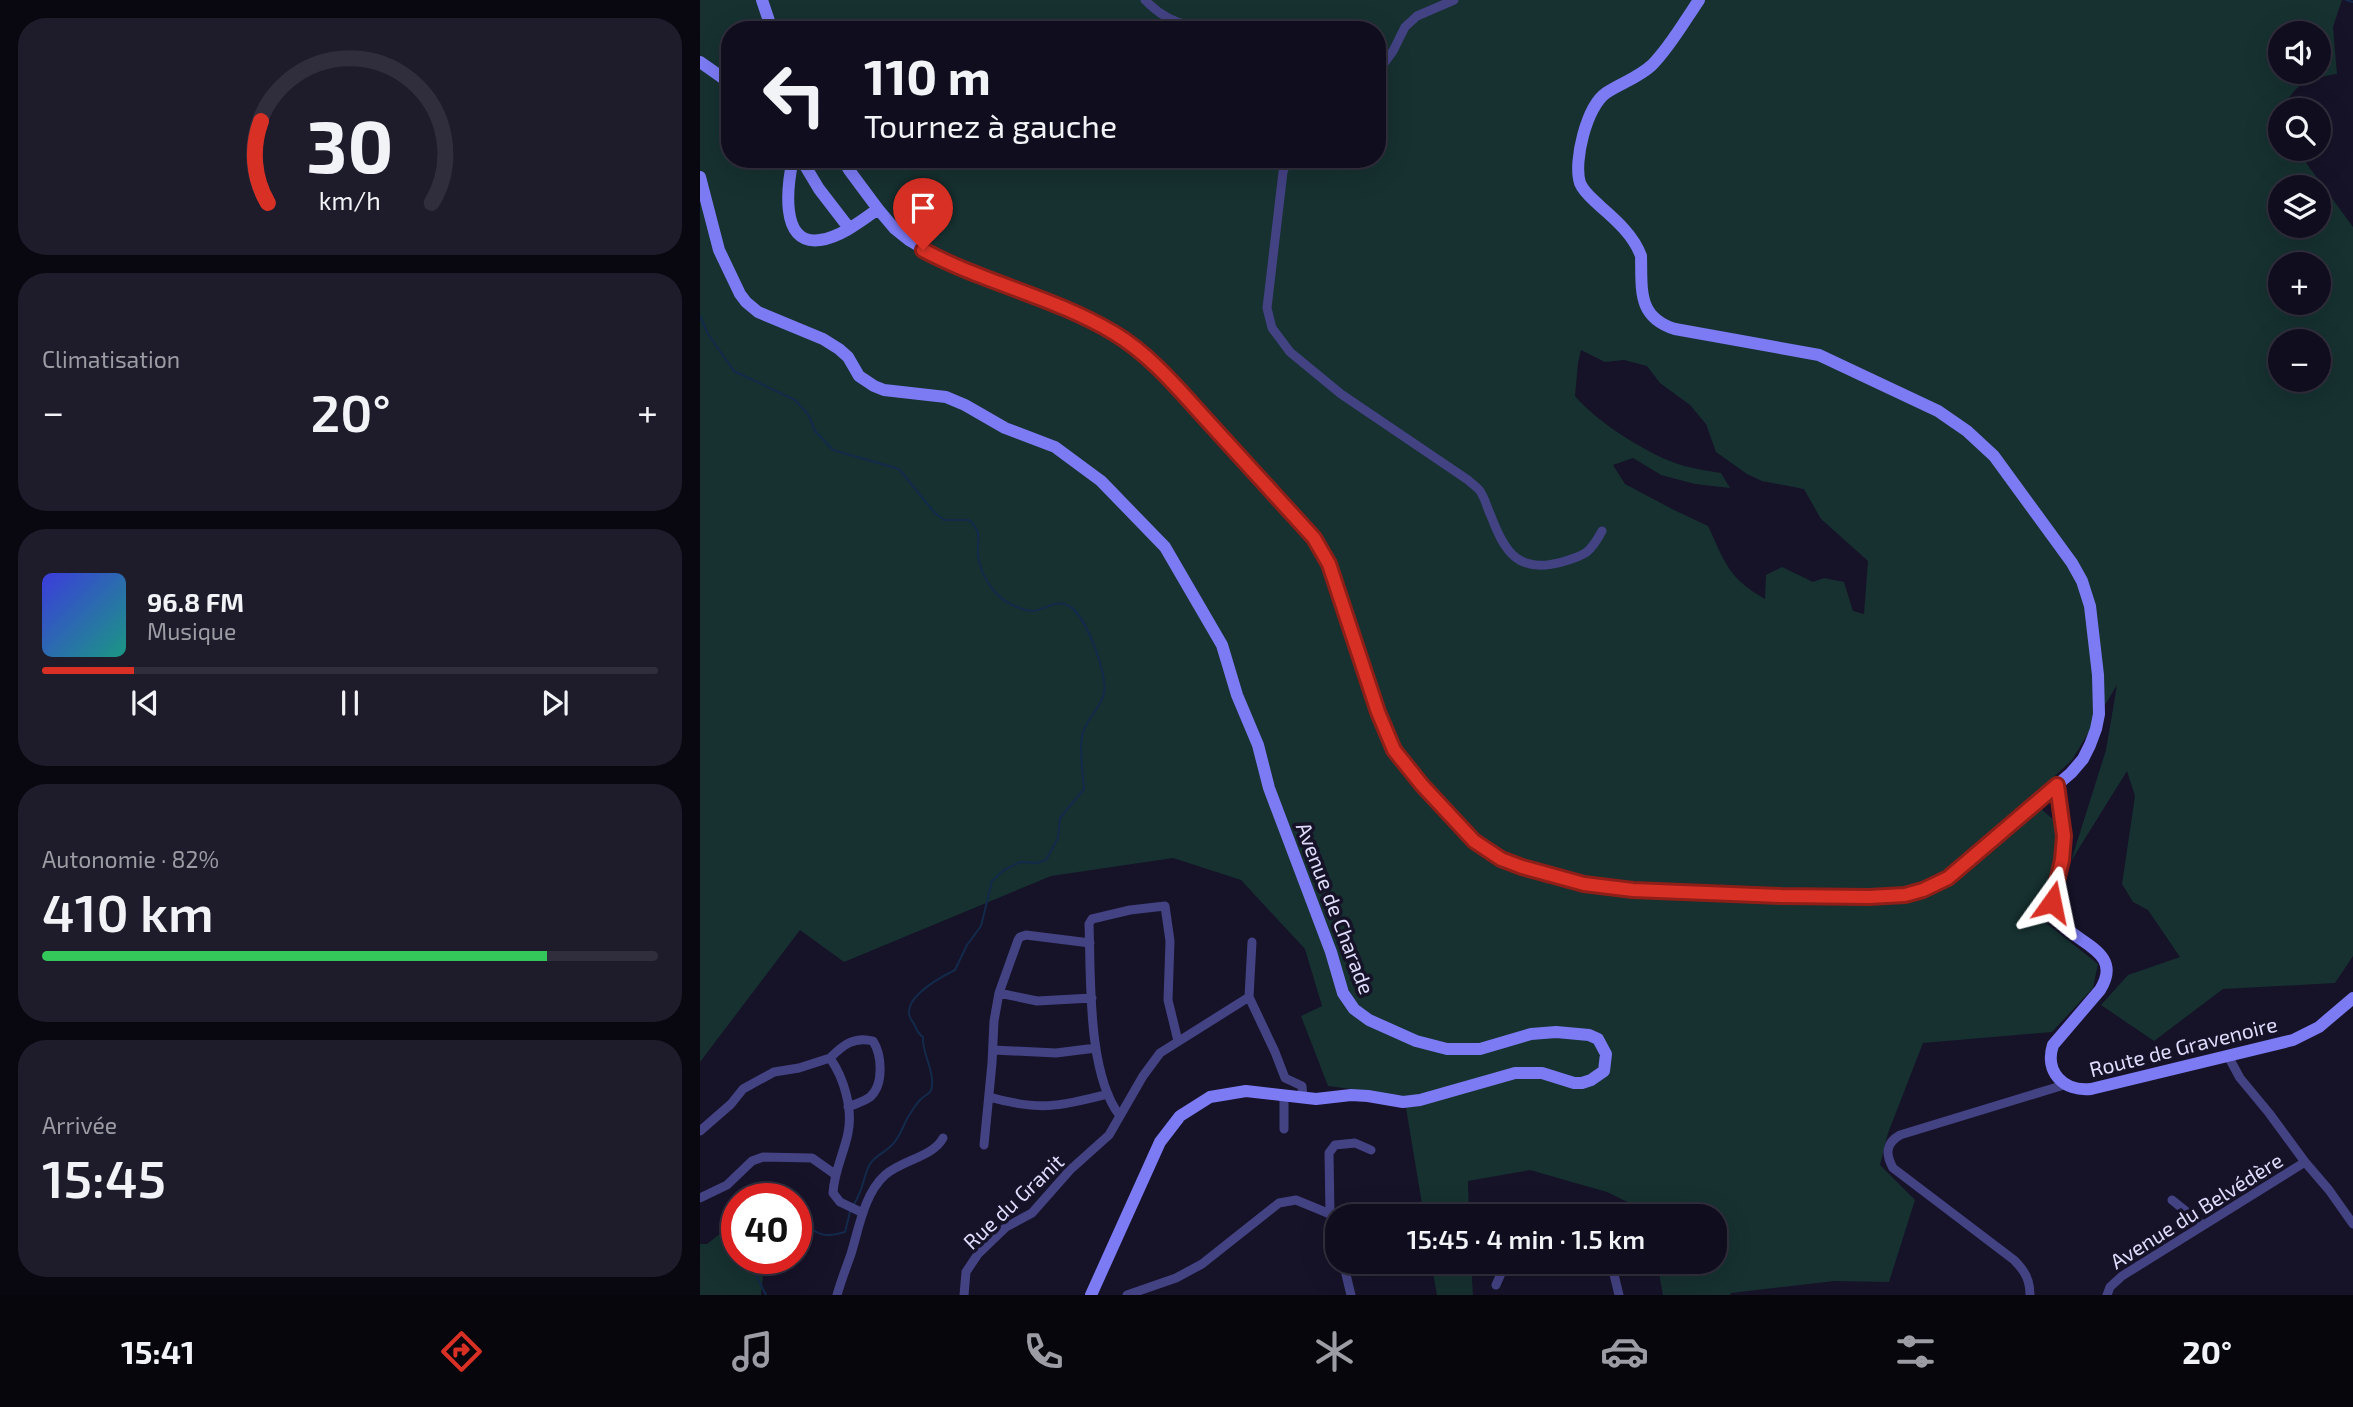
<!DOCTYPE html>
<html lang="fr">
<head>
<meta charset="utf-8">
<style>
	body { margin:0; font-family:"Exo 2",sans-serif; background:#1e1c2b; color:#f1f3f6; height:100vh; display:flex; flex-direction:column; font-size:26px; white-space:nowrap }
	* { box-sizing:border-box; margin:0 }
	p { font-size:23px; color:#9c9ca4 }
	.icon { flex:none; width:38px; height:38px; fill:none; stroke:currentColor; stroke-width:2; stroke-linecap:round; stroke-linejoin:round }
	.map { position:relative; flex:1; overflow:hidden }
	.details { display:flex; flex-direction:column; gap:18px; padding:18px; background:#090810; width:700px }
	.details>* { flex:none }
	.banner { position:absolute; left:21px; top:21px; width:665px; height:147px; border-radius:28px; box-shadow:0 7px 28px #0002,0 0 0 2px #302e3c; background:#100e1e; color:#f1f3f6; overflow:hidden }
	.buttons { position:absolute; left:1568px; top:21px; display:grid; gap:14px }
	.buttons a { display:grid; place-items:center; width:63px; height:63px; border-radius:50%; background:#100e1e; box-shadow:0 7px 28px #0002,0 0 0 2px #302e3c; font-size:35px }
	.speed { position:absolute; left:21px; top:1183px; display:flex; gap:14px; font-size:35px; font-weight:700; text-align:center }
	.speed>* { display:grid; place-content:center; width:91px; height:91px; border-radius:50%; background:#100e1e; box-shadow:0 7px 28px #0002,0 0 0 2px #302e3c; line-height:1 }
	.speed .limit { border:10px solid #d22; background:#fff; color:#111 }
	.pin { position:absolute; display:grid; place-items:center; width:60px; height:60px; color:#fff; margin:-72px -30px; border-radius:50% 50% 50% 0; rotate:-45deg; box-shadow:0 0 7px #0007 }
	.pin .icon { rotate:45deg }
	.me { position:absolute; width:77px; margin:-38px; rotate:12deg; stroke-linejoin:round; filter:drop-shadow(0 0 5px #0008) }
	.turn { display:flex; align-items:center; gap:24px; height:147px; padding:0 28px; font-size:32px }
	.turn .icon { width:91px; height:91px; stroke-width:2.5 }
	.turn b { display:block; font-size:49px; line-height:60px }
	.big { font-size:52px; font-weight:600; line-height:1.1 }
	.details .card { flex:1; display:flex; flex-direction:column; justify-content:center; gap:10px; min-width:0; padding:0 24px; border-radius:28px; background:#1e1c2b }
	.details .dial { align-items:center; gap:0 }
	.dial svg { height:182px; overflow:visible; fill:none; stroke:#302e3c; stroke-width:7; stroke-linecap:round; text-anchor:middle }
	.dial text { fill:#f1f3f6; stroke:none }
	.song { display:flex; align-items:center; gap:21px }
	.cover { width:84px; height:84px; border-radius:10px; background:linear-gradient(135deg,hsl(240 70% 55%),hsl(170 70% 35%)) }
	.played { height:7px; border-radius:4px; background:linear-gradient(90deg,#d93025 15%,#302e3c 15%) }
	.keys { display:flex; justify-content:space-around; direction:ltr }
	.heat { display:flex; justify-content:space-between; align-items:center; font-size:38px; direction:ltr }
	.charge { height:10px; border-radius:5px; background:linear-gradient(90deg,#34c759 82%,#302e3c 0) }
	.trip { position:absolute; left:625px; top:1204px; width:402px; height:70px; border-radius:28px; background:#100e1e; box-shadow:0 7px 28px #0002,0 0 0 2px #302e3c; font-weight:600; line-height:70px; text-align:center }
	.menu { display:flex; height:112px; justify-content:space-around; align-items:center; background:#06060c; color:#9c9ca4 }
	.menu .icon { width:49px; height:49px }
	.menu .selected { color:#d93025 }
	.menu b { font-size:32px; color:#f1f3f6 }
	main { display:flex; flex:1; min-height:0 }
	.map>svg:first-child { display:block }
</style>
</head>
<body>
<main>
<section class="details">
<div class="card dial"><svg viewBox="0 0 100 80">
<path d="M14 69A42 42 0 1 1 86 69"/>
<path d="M14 69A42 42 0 0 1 11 33" stroke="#d93025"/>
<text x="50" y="56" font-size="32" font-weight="700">30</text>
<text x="50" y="72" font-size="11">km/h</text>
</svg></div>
<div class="card"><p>Climatisation</p>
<div class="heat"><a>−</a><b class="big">20°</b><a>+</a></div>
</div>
<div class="card">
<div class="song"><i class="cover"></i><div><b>96.8 FM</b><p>Musique</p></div></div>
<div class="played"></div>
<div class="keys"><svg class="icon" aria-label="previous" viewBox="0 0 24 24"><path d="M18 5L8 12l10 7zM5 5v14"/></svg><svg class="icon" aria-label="pause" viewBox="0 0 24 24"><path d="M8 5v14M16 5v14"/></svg><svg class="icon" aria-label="next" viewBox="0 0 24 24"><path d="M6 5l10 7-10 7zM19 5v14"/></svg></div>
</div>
<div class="card"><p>Autonomie · 82%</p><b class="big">410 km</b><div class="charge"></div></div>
<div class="card"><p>Arrivée</p><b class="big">15:45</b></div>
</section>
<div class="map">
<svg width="1653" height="1295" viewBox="0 0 1653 1295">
	<rect width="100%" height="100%" fill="#161228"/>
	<path fill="#163130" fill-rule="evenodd" d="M0 0H60L70 30H30V159H677V30H73L62 0H1642L1633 27 1637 74C1608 79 1603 78 1586 102L1587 110H1580V149H1596L1653 227V956L1635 983 1523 989 1454 1041 1401 1005 1428 975 1480 957 1448 910 1433 902 1422 884 1435 796 1427 771 1371 861 1406 750 1417 685 1372 760 1330 799 1356 822 1359 851 1340 918 1398 964 1393 988 1352 1032 1223 1043 1188 1133 1180 1165 1215 1200 1189 1282 1135 1281 1031 1293 1030 1295H963L957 1262H1015V1216H948L946 1211 907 1192 830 1170 768 1181 769 1216H724L704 1096 628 1086 601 1016 622 1006 605 949 541 880 473 858 351 876 144 962 100 930 0 1062ZM1580 33H1619V72H1580ZM1580 187H1619V226H1580ZM1580 264H1619V303H1580ZM1580 341H1619V380H1580ZM881 350 905 362 924 360 947 366 960 383 990 405 1006 424 1016 452 1047 474 1062 481 1104 489 1121 519 1168 561 1164 614 1153 611 1144 582 1124 578 1113 582 1082 567 1066 575 1065 599C1028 578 1025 562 1008 526L974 510 925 484 913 465 933 458 961 475 995 484 1030 488 1021 473C1009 471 996 469 984 466 950 456 898 423 875 396L878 363Z
		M37 1218V1258H65L61 1295H0V1244H7L36 1221Z
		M731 1262H771L773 1295H737Z"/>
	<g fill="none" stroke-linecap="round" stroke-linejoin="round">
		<path stroke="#132a4b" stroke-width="2" d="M1646 0 1653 2
			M0 316 8 334 34 371 95 400 108 414 115 431 133 450 199 469 235 513 244 520H269C283 533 277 538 278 554 279 569 288 586 299 596 306 603 323 611 333 611 345 610 357 598 369 606 386 615 408 675 404 693 401 709 386 717 382 736 379 753 383 772 384 789L360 818 358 838 346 860 337 863 320 862 304 870 292 881 281 926 267 945 255 970C241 977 207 995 209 1014 210 1019 211 1019 214 1024 217 1030 217 1033 223 1037 222 1054 234 1069 232 1085 232 1095 225 1094 220 1100 216 1104 213 1109 210 1114 203 1124 201 1137 191 1146 184 1153 176 1155 170 1164 163 1176 164 1189 154 1204
			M96 1222C119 1231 118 1240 145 1232L150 1212
			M56 1258 57 1277 66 1295"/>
		<path stroke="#434283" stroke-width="9" d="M445 0C484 41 524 24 574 24 587 24 600 27 613 30
			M677 54 687 58
			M677 73 693 51 705 27 717 16 754 0
			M588 159 583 172 567 308 572 328 590 352 641 394 768 480C772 484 777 487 780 491 785 498 787 508 791 516 805 553 819 574 862 562 886 555 890 553 902 531
			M552 942 549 997 575 1052 585 1078 602 1086 603 1098
			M299 993 337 1001 392 998
			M293 1050 356 1053 396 1048
			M1528 1056 1540 1078 1569 1113 1605 1162 1629 1190 1653 1224
			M130 1058C143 1045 154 1036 173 1041 182 1055 184 1085 170 1097 165 1101 155 1104 148 1107
			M584 1096V1129
			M289 1097C339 1111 358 1107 408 1094
			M420 1116C387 1074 391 977 389 924L392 919 430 910 465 906 470 941 468 1000 478 1041
			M0 1131 31 1104 43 1089 74 1072 99 1068 130 1058C144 1078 153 1109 148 1133 144 1153 134 1172 133 1193L140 1202 163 1213
			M284 1145 292 1063 294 1021 299 993 318 940 320 937 326 935 390 943
			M0 1198 27 1185 52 1161 63 1157 112 1158 136 1175
			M1472 1200 1503 1225
			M637 1239 630 1214 629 1153 635 1145 655 1143 671 1150
			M643 1262 651 1295
			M911 1262 919 1295
			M796 1285 806 1262
			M137 1295C141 1281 146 1268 151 1254 159 1228 164 1194 185 1175 202 1160 233 1157 243 1138
			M264 1295 266 1272 278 1254 306 1227 332 1213 370 1170 409 1135 443 1076 460 1053 549 997
			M427 1295 476 1278 502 1264 579 1203 596 1200 630 1214
			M1330 1295C1330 1280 1325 1271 1314 1260L1193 1168C1185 1154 1186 1143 1200 1135L1364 1085
			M1407 1295 1410 1287 1422 1276 1605 1162"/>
		<path stroke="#7c7bf4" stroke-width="12" d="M62 0 72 30
			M0 62 30 83
			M93 159C88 182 78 246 120 240 141 237 161 221 178 209
			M101 159 119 189 149 228
			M143 159 149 170 178 209 194 228 209 240 238 257 389 320 415 333 442 353 497 410 614 538 630 564 678 712 694 750 706 768 763 831 788 851 801 859 869 881 915 889 1081 896 1169 897 1205 895 1223 890 1248 878 1371 773 1383 759 1390 745 1396 729 1399 714 1398 675 1390 606 1382 581 1372 563 1294 456 1267 431 1238 411 1119 355 975 329C937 317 942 290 941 256 934 236 916 220 901 207 893 199 884 193 880 183 873 161 887 106 906 93 921 83 938 78 952 65 970 47 984 22 999 0
			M0 177 19 250 40 294 46 302 58 312 123 339 139 349 148 357 159 376 174 386 184 390 246 397 265 405 305 428 355 447 401 481 465 547 522 645 537 695 558 745 569 788 631 952 643 993 654 1009 669 1020 716 1041 747 1049H780L831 1034 856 1032 889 1035 898 1039 906 1054 904 1071 891 1080 882 1083H874L842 1073H815L720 1100 703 1102 668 1096 651 1095 616 1099 546 1091 510 1097 480 1116 460 1142 391 1295
			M1357 785C1360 806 1366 828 1364 849 1361 869 1347 892 1354 912 1365 943 1427 947 1400 990L1353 1045C1344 1072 1364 1092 1391 1089L1593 1040 1619 1027 1653 998"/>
	</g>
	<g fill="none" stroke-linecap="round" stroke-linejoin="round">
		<defs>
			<path id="route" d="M223 250C284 283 354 297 414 333 449 354 476 386 503 416 540 457 577 497 614 538L629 564 678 712 694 750 722 785 774 841 801 859 822 867 884 884 933 890 1081 896 1169 897 1205 895 1223 890 1248 878 1357 785 1364 836 1362 860 1352 902"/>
		</defs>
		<use href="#route" stroke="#8d1f18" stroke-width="18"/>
		<use href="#route" stroke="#d93025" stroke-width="12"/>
	</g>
	<g text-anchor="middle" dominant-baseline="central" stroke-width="7" stroke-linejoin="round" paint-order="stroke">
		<g font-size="21" fill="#dfdcfc" stroke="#161228">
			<text transform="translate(636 908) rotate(69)">Avenue de Charade</text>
			<text transform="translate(1483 1046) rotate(-14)">Route de Gravenoire</text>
			<text transform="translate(313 1201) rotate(-43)">Rue du Granit</text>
			<text transform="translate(1496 1210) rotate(-32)">Avenue du Belvédère</text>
		</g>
	</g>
</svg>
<div class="buttons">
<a><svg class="icon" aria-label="sound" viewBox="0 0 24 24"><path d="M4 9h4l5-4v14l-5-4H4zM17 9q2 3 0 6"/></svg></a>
<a><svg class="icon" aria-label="search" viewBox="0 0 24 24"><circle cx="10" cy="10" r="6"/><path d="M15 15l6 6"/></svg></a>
<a><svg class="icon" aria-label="layers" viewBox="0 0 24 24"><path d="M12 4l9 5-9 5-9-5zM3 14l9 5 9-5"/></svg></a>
<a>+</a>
<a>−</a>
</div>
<div class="speed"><div class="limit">40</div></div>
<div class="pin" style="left:223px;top:250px;background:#d93025"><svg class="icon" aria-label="arrive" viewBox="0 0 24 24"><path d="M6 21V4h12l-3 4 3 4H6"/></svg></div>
<svg class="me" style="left:1352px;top:902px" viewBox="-20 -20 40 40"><path d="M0-17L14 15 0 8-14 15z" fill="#d93025" stroke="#fff" stroke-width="4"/></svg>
<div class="trip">15:45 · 4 min · 1.5 km</div>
<div class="banner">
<div class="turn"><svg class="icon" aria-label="left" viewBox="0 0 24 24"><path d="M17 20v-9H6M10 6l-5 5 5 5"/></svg><div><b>110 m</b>Tournez à gauche</div></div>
</div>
</div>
</main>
<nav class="menu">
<b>15:41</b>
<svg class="icon selected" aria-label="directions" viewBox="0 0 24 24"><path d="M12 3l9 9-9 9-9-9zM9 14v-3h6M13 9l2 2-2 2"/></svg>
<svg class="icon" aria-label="music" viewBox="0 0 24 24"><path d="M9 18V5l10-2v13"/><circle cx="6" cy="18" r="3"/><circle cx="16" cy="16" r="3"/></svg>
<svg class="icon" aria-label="phone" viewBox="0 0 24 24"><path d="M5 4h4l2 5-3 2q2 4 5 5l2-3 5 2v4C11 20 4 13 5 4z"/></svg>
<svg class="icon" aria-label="climate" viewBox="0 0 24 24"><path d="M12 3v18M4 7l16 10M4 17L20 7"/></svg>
<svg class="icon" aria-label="car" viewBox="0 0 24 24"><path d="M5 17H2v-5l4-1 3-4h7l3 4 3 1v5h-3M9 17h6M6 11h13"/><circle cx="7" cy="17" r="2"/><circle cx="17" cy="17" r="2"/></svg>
<svg class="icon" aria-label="filters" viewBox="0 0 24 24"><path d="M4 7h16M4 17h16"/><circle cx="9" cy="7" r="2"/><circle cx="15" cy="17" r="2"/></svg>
<b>20°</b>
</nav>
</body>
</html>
